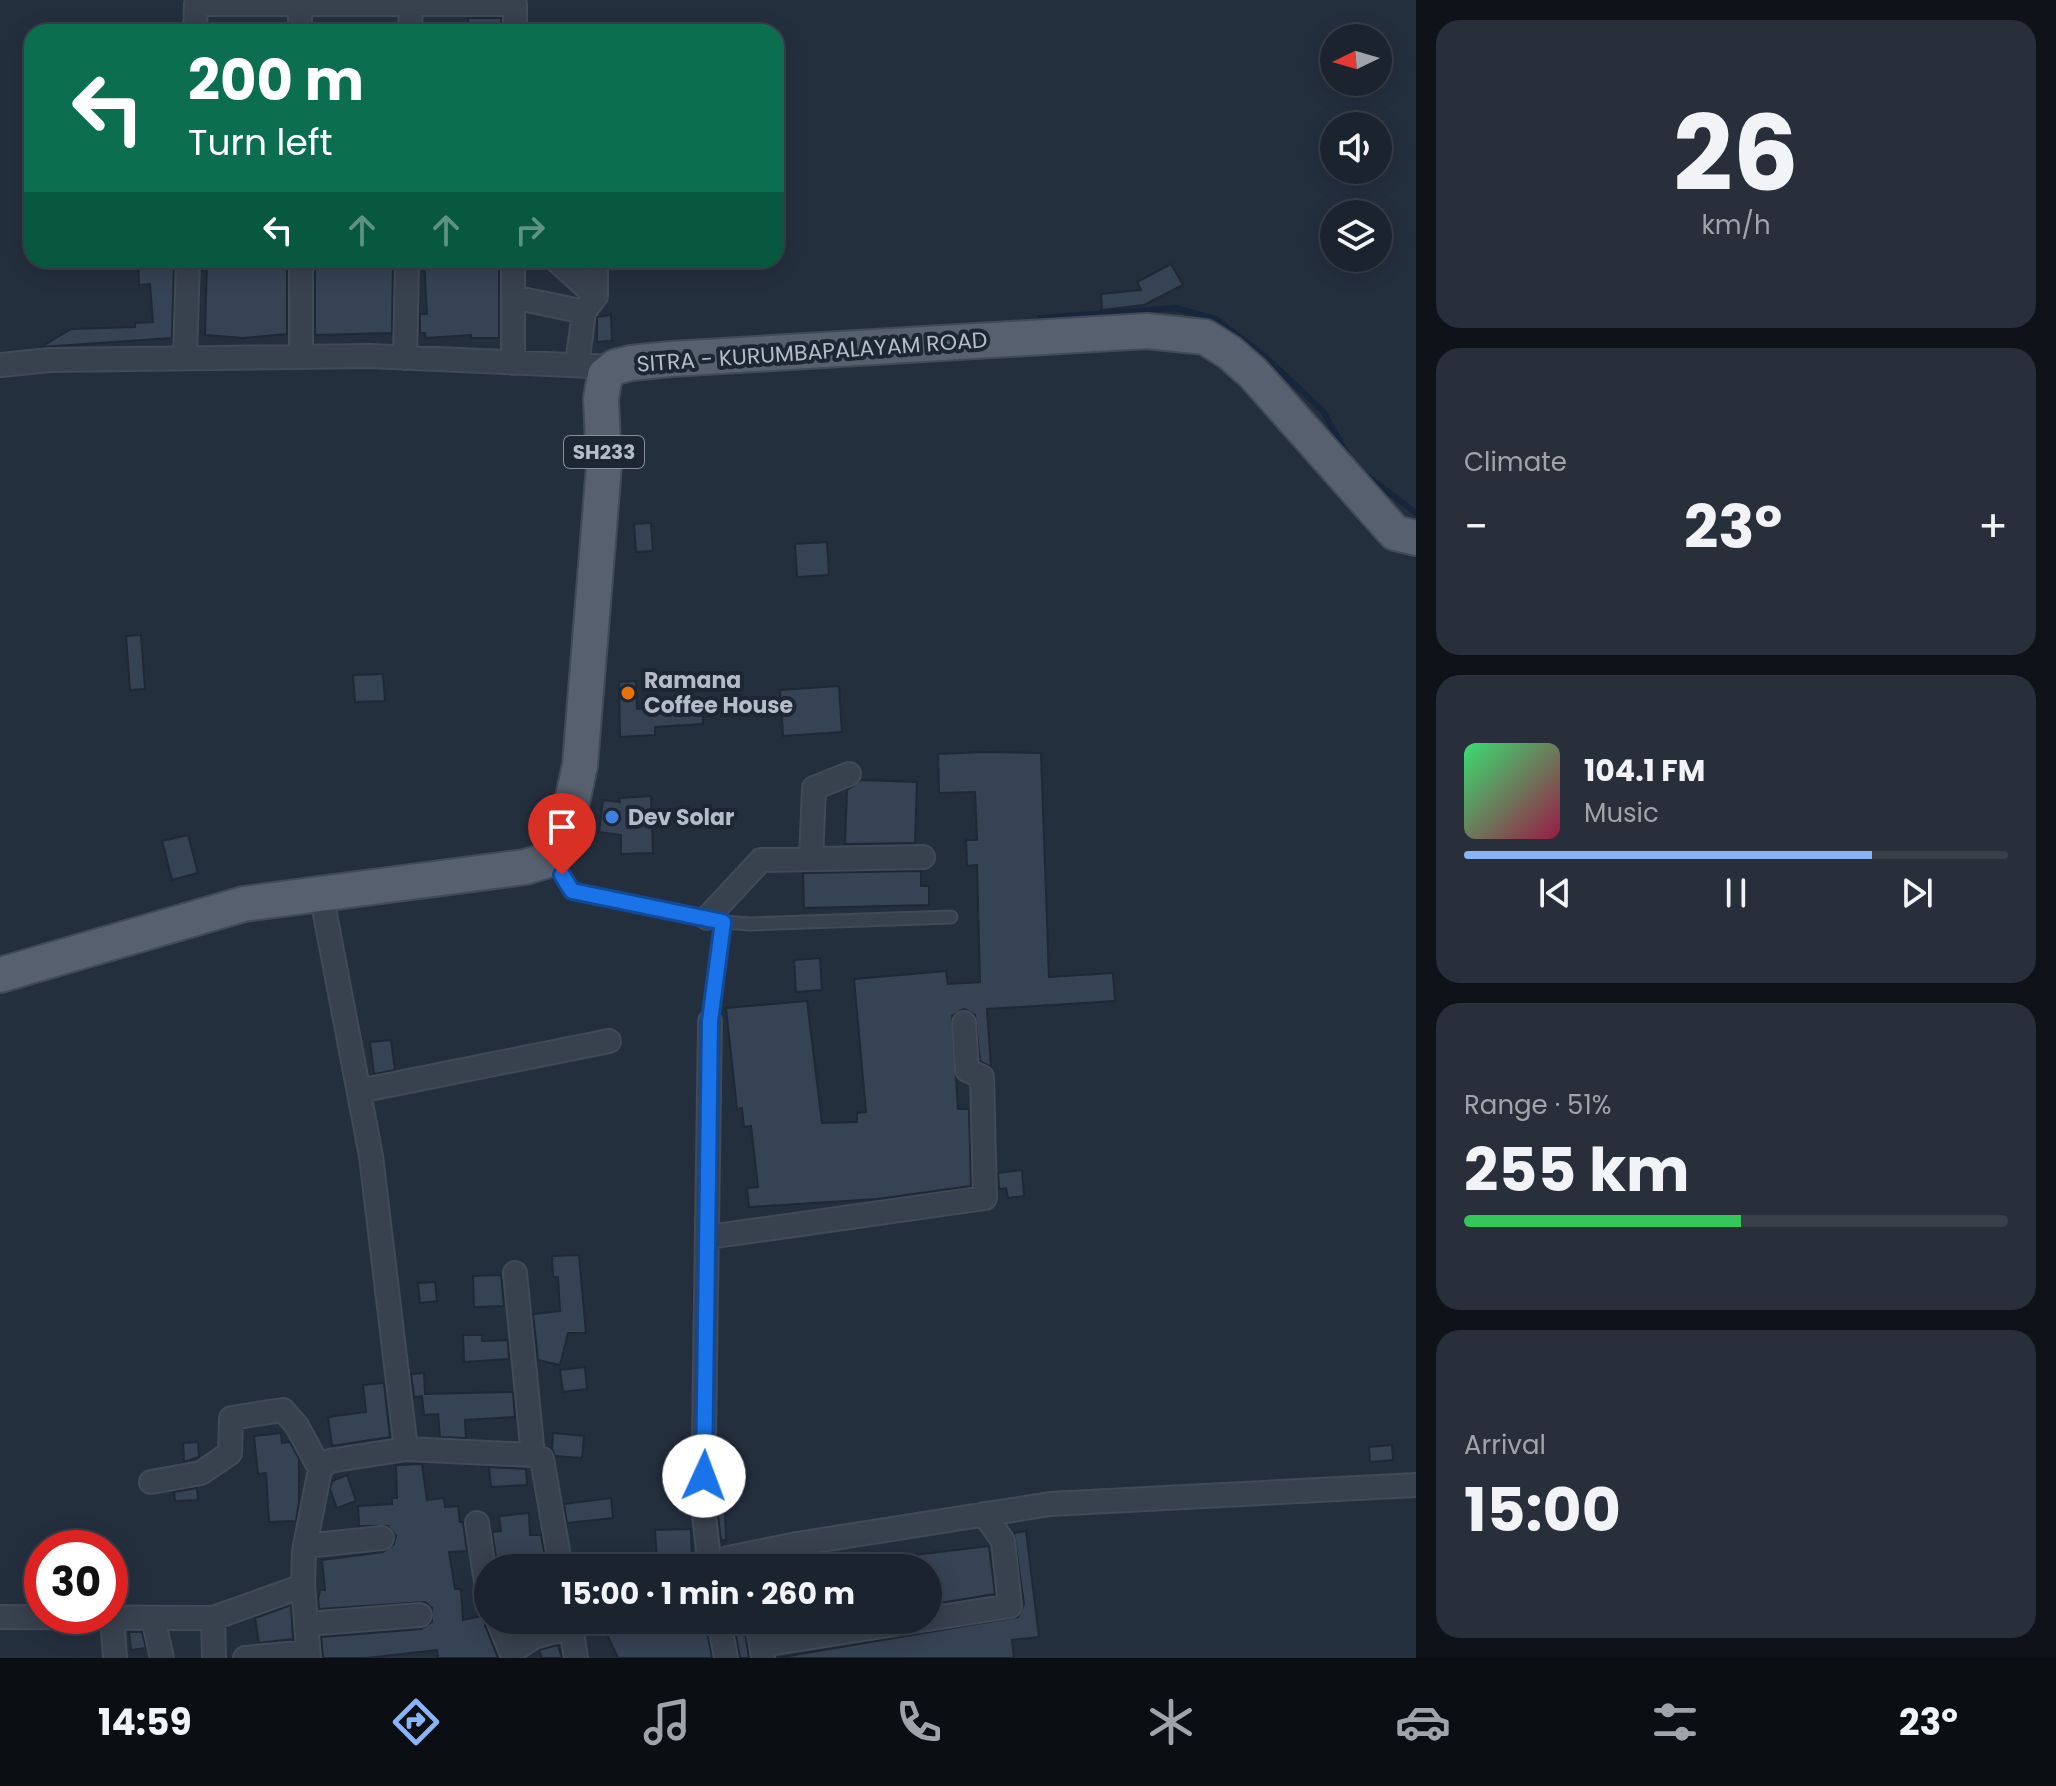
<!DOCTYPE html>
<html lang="en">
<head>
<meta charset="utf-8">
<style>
	body { margin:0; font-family:Poppins,sans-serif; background:#282f3a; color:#f1f3f6; height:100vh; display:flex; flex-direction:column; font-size:30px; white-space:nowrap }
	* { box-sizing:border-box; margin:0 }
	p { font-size:26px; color:#a0a4aa }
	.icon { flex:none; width:44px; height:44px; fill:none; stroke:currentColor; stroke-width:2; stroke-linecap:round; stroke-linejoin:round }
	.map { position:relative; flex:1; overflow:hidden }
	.details { display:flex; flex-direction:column; gap:20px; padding:20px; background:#0f1319; width:640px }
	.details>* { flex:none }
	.guide { position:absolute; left:24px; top:24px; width:760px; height:244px; border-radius:24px; box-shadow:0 4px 20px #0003,0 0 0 2px #39404a; background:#0b6e4f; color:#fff; overflow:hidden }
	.needle { width:52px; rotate:265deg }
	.controls { position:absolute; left:1320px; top:24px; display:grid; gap:16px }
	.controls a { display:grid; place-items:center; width:72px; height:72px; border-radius:50%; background:#1b232e; box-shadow:0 4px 20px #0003,0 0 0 2px #39404a; font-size:40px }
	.speed { position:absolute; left:24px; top:1530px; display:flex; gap:16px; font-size:40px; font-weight:700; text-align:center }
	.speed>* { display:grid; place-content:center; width:104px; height:104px; border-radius:50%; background:#1b232e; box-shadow:0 4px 20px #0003,0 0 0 2px #39404a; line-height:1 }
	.speed .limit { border:12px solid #d22; background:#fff; color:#111 }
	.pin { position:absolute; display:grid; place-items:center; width:68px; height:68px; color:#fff; margin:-82px -34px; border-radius:50% 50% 50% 0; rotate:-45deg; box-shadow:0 0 8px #0007 }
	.pin .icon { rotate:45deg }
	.me { position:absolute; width:88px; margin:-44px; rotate:2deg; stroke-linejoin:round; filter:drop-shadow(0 0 6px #0008) }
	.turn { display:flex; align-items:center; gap:28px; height:168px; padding:0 32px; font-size:36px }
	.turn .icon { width:104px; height:104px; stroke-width:2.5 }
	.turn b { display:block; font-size:56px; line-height:68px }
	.lanes { display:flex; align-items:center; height:76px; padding:0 32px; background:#0003; justify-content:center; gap:40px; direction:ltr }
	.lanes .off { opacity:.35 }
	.big { font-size:60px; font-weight:700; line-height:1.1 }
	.details .tile { flex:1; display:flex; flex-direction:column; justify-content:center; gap:12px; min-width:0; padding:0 28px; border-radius:24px; background:#282f3a }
	.details .dial { align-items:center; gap:0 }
	.dial b { font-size:104px; line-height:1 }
	.song { display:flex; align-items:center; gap:24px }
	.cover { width:96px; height:96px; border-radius:12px; background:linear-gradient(135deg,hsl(140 70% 55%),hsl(340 70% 35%)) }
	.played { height:8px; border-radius:4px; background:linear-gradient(90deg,#8ab4f8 75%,#39404a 75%) }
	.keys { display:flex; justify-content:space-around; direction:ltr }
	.heat { display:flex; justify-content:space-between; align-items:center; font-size:44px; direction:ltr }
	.charge { height:12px; border-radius:6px; background:linear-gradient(90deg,#34c759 51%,#39404a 0) }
	.trip { position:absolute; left:474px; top:1554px; width:468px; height:80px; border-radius:40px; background:#1b232e; box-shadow:0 4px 20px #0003,0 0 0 2px #39404a; font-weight:700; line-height:80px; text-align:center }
	.tabs { display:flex; height:128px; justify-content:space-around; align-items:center; background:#0b0e12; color:#a0a4aa }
	.tabs .icon { width:56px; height:56px }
	.tabs .selected { color:#8ab4f8 }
	.tabs b { font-size:36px; color:#f1f3f6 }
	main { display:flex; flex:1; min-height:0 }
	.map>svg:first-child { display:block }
</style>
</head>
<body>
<main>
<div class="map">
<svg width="1416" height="1658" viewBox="0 0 1416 1658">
	<rect width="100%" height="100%" fill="#242f3e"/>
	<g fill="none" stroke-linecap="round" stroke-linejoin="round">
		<path stroke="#17263c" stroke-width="6" d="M1040 318 1175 308 1216 319 1262 354 1323 411 1349 458
			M1362 472 1416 513"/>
	</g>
	<path fill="#364354" stroke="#1f2835" stroke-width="2" d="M468 18H501V32H468Z
		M138 260H174L172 338 41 347 71 329 135 327V323L153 322 150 284 139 285Z
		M207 260H287V334L243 338 205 335Z
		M315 260H393L392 333 315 335Z
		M424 260H499V338H471V335L426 338 425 333H420V314H427Z
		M1171 264 1183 285 1144 305 1102 310 1101 294 1141 290 1137 282Z
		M611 315 612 341 597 342V317Z
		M651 523 653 551 636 552 634 524Z
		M827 542 829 575 797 577 795 544Z
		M141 635 145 689 130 690 126 636Z
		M383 674 385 701 355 702 353 675Z
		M636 681 637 709 702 704 703 724 655 727V735L620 737 619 682Z
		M839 686 842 732 783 736 780 690Z
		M983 752 1041 753 1049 977 1113 973 1115 1001 987 1009 991 1067 980 1061 975 1015 964 1009 952 1016 958 1109H969L971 1186 877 1199 749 1207 747 1188 758 1187 751 1126 744 1127 742 1108 737 1109 726 1008 807 1001 822 1123 857 1122V1113L866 1112 854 979 946 971 948 984 980 982 977 865 967 866 966 840H977L975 792 939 793 938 754Z
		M861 780 917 782 915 843 845 844 847 790Z
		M651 796 653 853 621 854V835L599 832 603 800 620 802 619 798Z
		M188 835 198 873 172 880 162 841Z
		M921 871V886H929V905L804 908 803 873Z
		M820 958 822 990 796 992 794 960Z
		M391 1040 395 1070 374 1074 370 1042Z
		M1022 1170 1024 1196 1008 1198 1006 1188 999 1189 998 1173Z
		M579 1255 586 1333H568L560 1365 538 1360 533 1314 560 1311 558 1277H553L552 1256Z
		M501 1275 504 1306 474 1307 473 1276Z
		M435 1282 437 1301 420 1303 418 1283Z
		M463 1335H482V1341L508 1340 509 1359 464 1362Z
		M585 1367 587 1389 563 1392 560 1370Z
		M424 1373 425 1394 513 1392 515 1417 465 1420 466 1438 440 1437 438 1414 424 1415 422 1396 414 1397 411 1374Z
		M384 1383 390 1437 332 1446 328 1417 366 1412 363 1385Z
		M281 1433 282 1443 290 1442 299 1459V1502L296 1521 269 1522 266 1473 258 1474 254 1436Z
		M553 1433 584 1436 582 1458 555 1456 552 1449Z
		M198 1442 199 1457 184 1462 183 1443Z
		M1392 1445 1393 1460 1370 1462 1369 1447Z
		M422 1464 427 1500 444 1498 445 1507 458 1506 460 1522H463L467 1551 449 1552 455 1589H461L463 1620 486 1615 485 1625 498 1658H438L437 1650 366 1658H323L321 1637 421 1629 432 1622V1608L425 1602 319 1609 318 1599 320 1590H325L322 1560 383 1552 394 1544 396 1536 388 1526H359L358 1506 392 1504V1498H397L396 1465Z
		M489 1467 526 1469 527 1485 491 1487Z
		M347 1475 356 1501 337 1508 330 1489 332 1481Z
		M197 1488 198 1500 175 1501 174 1492Z
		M611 1498 613 1518 567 1523 564 1504Z
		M717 1508H725L726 1540H721Z
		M529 1513 530 1535H541L547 1568H498L492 1532 501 1531 499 1516Z
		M691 1529 692 1568H661V1563H657L655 1530Z
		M1026 1531 1039 1637 1012 1640 1014 1658H777L1018 1617 1024 1604 1014 1533Z
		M989 1546 995 1594 928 1605V1568H890L889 1558Z
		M291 1605 293 1639 259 1643 255 1618Z
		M513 1620H543L518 1631Z
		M600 1620H705L712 1658H618Z
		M733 1620H743L749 1658H740Z
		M771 1620H831L773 1629Z
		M129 1632H142L146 1648 131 1650Z
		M558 1645 562 1658H542L539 1650Z"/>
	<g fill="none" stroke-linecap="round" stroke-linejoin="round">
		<defs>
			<path id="service" d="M554 863 572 891 723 922 750 924 951 917
				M710 1021 723 922"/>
			<path id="minor" d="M300 4V32
				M195 32 196 4H515V32
				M410 32 411 4
				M301 260V357
				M556 260 596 296
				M513 297 584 312
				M185 358 188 260
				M405 358 407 260
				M513 363V260
				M0 365 50 360 370 356 615 367
				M577 365 584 312 596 296V260
				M811 859 814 788 849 774
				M321 893 371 1156 406 1449 533 1455 542 1459 561 1568
				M707 918 761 860 923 857
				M710 1021 703 1506 710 1568
				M359 1091 609 1041
				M709 1237 985 1198 982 1077 967 1070 964 1023
				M515 1273 533 1455
				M151 1482 201 1473 230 1453 231 1418 283 1410 297 1426 320 1469
				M477 1523 488 1596
				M305 1546 382 1538
				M717 1568 728 1558 797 1544 1050 1504 1416 1485
				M0 1617 213 1618 303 1586
				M112 1617 115 1658
				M153 1618 162 1658
				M213 1618 214 1658
				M928 1619 1010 1606 1003 1541 984 1514
				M498 1620 511 1652 534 1637 571 1627
				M570 1620 576 1658
				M719 1620 726 1658
				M757 1620 763 1657
				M306 1624 420 1615
				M762 1645 921 1620
				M245 1658 308 1652
				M309 1658 303 1586 304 1551 320 1469 329 1461 406 1449"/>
			<path id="primary" d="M0 975 244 904 525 867 552 859 565 835 580 765 604 466 601 399 605 375 615 367 631 363 671 359 1147 331 1205 337 1229 352 1253 373 1395 533 1416 538"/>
		</defs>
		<use href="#service" stroke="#414a57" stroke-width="15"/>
		<use href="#minor" stroke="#414a57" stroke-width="26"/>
		<use href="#primary" stroke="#414a57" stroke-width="38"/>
		<use href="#service" stroke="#38414e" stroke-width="11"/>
		<use href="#minor" stroke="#38414e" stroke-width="22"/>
		<use href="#primary" stroke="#56606e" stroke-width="34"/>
	</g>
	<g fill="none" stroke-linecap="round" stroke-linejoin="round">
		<defs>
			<path id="route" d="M562 875 572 891 723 922 710 1021 704 1476"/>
		</defs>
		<use href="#route" stroke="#114b97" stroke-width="20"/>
		<use href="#route" stroke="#1a73e8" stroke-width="14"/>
	</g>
	<circle fill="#e8710a" stroke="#1d2633" stroke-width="3" cx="628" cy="693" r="8"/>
	<circle fill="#3f7fe0" stroke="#1d2633" stroke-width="3" cx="612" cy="817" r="8"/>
	<g text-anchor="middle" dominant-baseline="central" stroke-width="8" stroke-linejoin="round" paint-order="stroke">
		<rect fill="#1d2633" stroke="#878f9c" stroke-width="2" x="564" y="436" width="80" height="32" rx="6"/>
		<g font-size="20" font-weight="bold" fill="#b4bcc9">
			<text x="604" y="452">SH233</text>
		</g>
		<g font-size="22" fill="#b4bcc9" stroke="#1d2633">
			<text transform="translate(812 352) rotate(-4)">SITRA - KURUMBAPALAYAM ROAD</text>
		</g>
		<g font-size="22" font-weight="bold" fill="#b4bcc9" stroke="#1d2633" text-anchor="start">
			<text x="644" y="680">Ramana<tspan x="644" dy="25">Coffee House</tspan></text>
			<text x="628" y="817">Dev Solar</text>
		</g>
	</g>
</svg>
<div class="controls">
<a><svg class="needle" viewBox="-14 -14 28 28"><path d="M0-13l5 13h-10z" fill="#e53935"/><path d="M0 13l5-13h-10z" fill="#a0a4aa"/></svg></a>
<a><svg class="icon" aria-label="sound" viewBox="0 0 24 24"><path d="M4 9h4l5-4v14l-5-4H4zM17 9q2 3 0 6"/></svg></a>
<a><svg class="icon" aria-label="layers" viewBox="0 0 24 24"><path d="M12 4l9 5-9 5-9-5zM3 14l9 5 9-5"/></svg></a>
</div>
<div class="speed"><div class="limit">30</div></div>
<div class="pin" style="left:562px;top:875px;background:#d93025"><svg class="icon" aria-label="arrive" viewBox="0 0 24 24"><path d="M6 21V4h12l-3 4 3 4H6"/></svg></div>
<svg class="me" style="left:704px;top:1476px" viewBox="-20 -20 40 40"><circle r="19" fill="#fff"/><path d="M0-13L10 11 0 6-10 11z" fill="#1a73e8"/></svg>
<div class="trip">15:00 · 1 min · 260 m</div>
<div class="guide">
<div class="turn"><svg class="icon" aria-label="left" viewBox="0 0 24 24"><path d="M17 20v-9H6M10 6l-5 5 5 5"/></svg><div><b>200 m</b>Turn left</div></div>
<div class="lanes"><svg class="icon" aria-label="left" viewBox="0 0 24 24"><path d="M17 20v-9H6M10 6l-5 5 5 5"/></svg><svg class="icon off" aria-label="ahead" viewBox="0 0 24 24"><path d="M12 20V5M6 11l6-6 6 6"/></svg><svg class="icon off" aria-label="ahead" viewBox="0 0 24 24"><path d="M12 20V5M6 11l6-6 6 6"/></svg><svg class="icon off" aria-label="right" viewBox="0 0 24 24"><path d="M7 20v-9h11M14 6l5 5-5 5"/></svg></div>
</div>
</div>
<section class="details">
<div class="tile dial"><b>26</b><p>km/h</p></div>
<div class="tile"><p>Climate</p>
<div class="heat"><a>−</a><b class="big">23°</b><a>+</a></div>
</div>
<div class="tile">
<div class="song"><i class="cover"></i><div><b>104.1 FM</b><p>Music</p></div></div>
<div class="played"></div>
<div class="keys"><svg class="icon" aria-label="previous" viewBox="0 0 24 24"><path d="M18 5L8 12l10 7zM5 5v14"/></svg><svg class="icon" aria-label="pause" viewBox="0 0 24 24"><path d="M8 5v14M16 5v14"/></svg><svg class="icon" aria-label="next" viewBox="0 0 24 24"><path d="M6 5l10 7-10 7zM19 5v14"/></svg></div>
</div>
<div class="tile"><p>Range · 51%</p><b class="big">255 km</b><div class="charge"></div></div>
<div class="tile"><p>Arrival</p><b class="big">15:00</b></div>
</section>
</main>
<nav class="tabs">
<b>14:59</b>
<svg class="icon selected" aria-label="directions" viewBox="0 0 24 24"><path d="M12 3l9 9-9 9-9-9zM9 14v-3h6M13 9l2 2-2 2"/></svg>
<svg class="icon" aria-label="music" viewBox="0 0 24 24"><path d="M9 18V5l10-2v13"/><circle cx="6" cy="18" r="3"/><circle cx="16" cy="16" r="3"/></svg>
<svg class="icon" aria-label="phone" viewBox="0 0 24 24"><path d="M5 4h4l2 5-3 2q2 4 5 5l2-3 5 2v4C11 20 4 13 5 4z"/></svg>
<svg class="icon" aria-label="climate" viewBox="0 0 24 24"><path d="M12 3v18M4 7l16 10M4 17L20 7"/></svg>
<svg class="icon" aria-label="car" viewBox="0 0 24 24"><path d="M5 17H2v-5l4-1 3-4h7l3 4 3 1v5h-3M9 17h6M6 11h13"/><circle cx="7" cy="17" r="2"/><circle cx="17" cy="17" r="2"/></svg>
<svg class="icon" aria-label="filters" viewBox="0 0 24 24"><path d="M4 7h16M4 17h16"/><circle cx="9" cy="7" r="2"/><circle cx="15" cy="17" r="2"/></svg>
<b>23°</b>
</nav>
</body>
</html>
